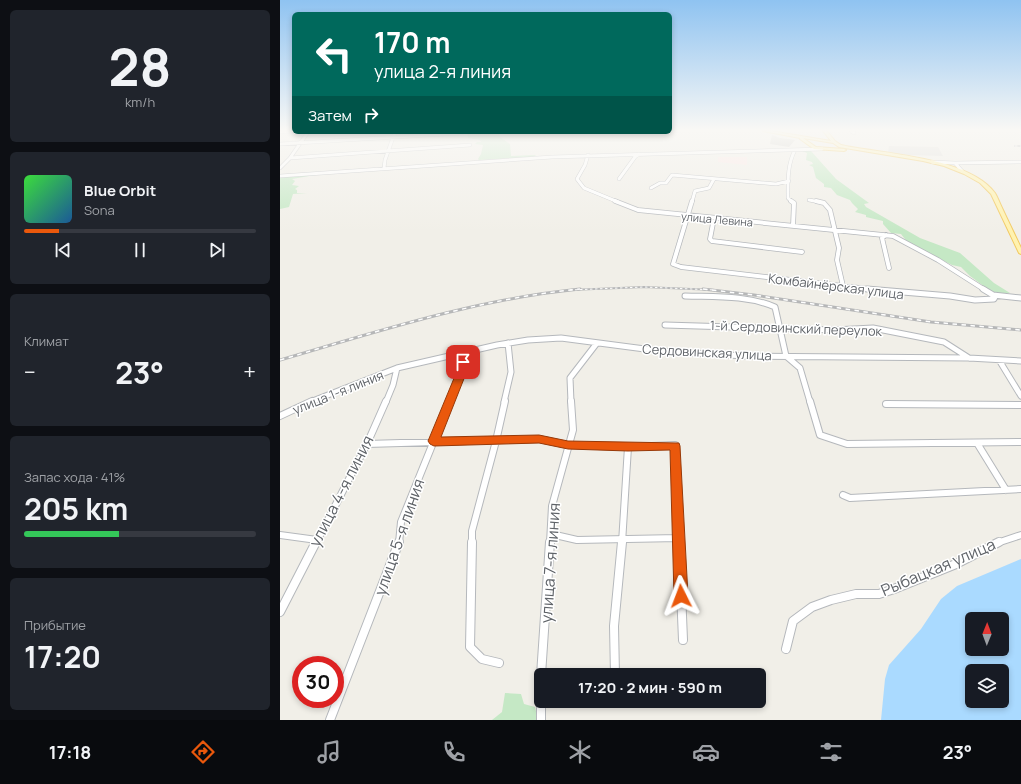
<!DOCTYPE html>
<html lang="ru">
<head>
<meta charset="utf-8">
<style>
	body { margin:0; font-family:Manrope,sans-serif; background:#20242c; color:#f1f3f6; height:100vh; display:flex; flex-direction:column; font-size:15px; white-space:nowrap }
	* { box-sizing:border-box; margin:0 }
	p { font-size:13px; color:#9ea1a6 }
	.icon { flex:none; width:22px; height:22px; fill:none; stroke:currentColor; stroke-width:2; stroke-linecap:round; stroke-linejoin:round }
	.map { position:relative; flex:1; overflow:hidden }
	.sheet { display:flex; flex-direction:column; gap:10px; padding:10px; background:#0d0f14; width:280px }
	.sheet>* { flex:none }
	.guide { position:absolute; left:12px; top:12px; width:380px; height:122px; border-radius:6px; box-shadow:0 2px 6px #0003; background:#00695c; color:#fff; overflow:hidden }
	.needle { width:26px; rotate:1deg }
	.fabs { position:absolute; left:685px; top:612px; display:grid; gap:8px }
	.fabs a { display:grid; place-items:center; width:44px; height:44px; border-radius:6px; background:#171b24; box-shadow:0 2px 6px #0003; font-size:20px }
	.speed { position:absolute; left:12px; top:656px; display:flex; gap:8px; font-size:20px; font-weight:700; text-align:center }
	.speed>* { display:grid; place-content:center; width:52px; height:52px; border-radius:50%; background:#171b24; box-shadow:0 2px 6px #0003; line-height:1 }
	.speed .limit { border:6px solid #d22; background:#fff; color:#111 }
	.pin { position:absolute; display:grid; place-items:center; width:34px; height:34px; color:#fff; margin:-17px; border-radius:8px; box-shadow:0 2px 6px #0006 }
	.me { position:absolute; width:44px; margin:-22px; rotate:357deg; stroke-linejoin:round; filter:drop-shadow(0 0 3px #0008) }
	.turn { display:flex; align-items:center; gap:14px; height:84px; padding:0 16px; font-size:18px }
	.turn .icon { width:52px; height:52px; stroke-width:2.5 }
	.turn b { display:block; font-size:28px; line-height:34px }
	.then { display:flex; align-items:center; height:38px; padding:0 16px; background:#0003; gap:8px; font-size:15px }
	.big { font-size:30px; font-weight:700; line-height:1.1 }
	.sheet .card { flex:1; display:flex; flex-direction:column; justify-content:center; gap:6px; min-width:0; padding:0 14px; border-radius:6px; background:#20242c }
	.sheet .dial { align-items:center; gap:0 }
	.dial b { font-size:52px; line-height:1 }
	.song { display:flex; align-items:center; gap:12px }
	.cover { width:48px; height:48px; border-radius:6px; background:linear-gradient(135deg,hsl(120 70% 55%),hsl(210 70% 35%)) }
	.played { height:4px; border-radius:2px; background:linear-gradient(90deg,#ea580c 15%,#363941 15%) }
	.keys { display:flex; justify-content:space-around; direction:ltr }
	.heat { display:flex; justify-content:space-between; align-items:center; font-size:22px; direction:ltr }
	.charge { height:6px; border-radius:3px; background:linear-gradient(90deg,#34c759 41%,#363941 0) }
	.trip { position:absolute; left:254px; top:668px; width:232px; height:40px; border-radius:6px; background:#171b24; box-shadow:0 2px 6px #0003; font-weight:700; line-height:40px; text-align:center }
	.dock { display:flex; height:64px; justify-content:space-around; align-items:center; background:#090b0e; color:#9ea1a6 }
	.dock .icon { width:28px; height:28px }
	.dock .on { color:#ea580c }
	.dock b { font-size:18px; color:#f1f3f6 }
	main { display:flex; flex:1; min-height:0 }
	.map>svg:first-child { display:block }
</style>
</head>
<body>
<main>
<section class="sheet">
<div class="card dial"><b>28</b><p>km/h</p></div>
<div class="card">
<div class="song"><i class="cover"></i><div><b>Blue Orbit</b><p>Sona</p></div></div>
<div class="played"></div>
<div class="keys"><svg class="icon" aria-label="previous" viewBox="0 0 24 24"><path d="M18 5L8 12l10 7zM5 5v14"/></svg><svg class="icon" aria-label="pause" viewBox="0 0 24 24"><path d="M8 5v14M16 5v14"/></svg><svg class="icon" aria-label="next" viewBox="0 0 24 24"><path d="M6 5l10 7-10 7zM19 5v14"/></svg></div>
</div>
<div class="card"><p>Климат</p>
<div class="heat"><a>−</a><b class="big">23°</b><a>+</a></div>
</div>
<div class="card"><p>Запас хода · 41%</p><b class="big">205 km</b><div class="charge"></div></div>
<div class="card"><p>Прибытие</p><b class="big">17:20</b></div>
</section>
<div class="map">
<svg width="741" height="720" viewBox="0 0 741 720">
	<rect width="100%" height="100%" fill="#f1efe8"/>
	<path fill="#e0deda" d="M609 146 658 147 663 156 628 155 608 153Z"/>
	<path fill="#fce8e6" d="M438 157H467V165L438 162Z"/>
	<path fill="#c5e8c5" d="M189 132H219L220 137 230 144 231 156 256 155 254 157 199 160 198 159 201 154 203 145 195 144 197 142H201L200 140 188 138 187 134Z
		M522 151H531L556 179 589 203 584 204 586 207 640 238 680 253 714 283 730 293H713L690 276 681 267 672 265 628 243 621 234 611 233 603 224V221L586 217V215L575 212 578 209 572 203 570 200 557 195 551 188 544 187V184L536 178 533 167 529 165 533 164 532 162 526 160 527 153Z
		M41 174 12 179 15 181 12 185 19 186 15 189 17 190V193H27L13 194 9 207 0 209V177Z
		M225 693 241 694 244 704 255 707 258 720H212L222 712Z"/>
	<path fill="#aadaff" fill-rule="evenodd" d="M741 559V720H601L605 679 609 665 641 629 661 599 677 586ZM692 619H722V649H692ZM692 671H722V701H692Z"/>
	<path fill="#cccac5" d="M492 135 500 138 515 140 509 147 490 144Z"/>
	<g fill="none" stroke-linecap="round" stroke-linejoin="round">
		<defs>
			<path id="minor-far4" d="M571 131 574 133
				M0 132 14 131
				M0 144 182 133
				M308 155 305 165 297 179 304 188 338 202
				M10 158 190 145
				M652 162 675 163
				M0 168 10 158 28 132
				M104 168 105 160 115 132
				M682 171 675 163 741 162
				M0 176 272 157 542 149
				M339 179 355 157 359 154
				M371 188 380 183H386L392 175 496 184 509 181
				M529 200 540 202
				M412 202 415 191 429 188 434 179
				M512 202 508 198C508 182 507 165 515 150"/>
			<path id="minor-far3" d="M335 201 358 210 613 236 658 260 705 290
				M412 201 393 264 401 267 597 290
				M511 201 514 203 513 226
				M536 201 544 203 550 210 559 248 557 260 563 286
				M434 218 430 239 432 241 522 252
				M606 235 602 238 609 268"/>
			<path id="minor-far2" d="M587 289 670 296 695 300 714 299 715 297 713 295
				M703 289 713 295 741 298
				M405 296C435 297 467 295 495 307L506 356 520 368 530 402
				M385 325 554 330 593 328 664 342 689 358
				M719 360 741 396
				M30 402 117 368 217 345 248 340 281 338 380 351 465 356 689 358 741 361
				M106 402 113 385 117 368
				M169 402 182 371 184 353
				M224 402 231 372 228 343
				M291 402 290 378 317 343"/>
			<path id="minor-far1" d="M530 401 540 435 567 444 741 442
				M606 404 741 405
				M0 416 32 401
				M697 443 726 490
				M87 444 259 439 288 445 348 447 395 445 399 543
				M563 495 570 498 741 489
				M271 534 297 540 398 538
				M0 535 37 540
				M36 543 87 444 106 401
				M119 543 121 522 170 401
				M192 543V531L216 441 225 401
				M270 543 272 506 293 430 291 401
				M342 543 348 447
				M717 543 741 535"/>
			<path id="minor" d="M192 542 190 647 202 659 219 663
				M399 542 403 640
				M0 612 36 542
				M506 649 513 621 532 607 551 600 576 594H599L614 589 676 564 719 542
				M261 675 270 542
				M335 675 334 626 342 542
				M261 681V720
				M50 720 119 542"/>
			<path id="major" d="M483 131H491L551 141 543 131H547L555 141 561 145C603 154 689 157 715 193 718 198 720 204 723 210 729 223 735 235 741 248V254L739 253 711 194 700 183 684 174 664 166 643 161 559 147 553 143 523 138 536 147 564 149 566 150 564 151 534 149 520 139V138Z"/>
		</defs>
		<use href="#minor-far4" stroke="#b5b8bc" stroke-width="4"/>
		<use href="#minor-far3" stroke="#b5b8bc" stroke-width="5.5"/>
		<use href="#minor-far2" stroke="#b5b8bc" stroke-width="7"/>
		<use href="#minor-far1" stroke="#b5b8bc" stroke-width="8"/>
		<use href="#minor" stroke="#b5b8bc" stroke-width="10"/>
		<use href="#major" stroke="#f2c960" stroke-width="2"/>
		<use href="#minor-far4" stroke="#fff" stroke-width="3"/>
		<use href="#minor-far3" stroke="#fff" stroke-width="4"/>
		<use href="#minor-far2" stroke="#fff" stroke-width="5"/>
		<use href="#minor-far1" stroke="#fff" stroke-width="6"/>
		<use href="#minor" stroke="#fff" stroke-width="8"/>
		<use href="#major" fill="#fff2af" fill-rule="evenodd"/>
		<defs>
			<path id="rail-far1" d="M735 146H741
				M290 290 364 287 435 290"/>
			<path id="rail" d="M423 289 474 295 651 322 741 330
				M0 360C99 331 197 299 300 289"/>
		</defs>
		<use href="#rail-far1" stroke="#b6b7b8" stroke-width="2"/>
		<use href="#rail" stroke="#b6b7b8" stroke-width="3"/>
		<use href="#rail-far1" stroke="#fff" stroke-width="1" stroke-dasharray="2.5" stroke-linecap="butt"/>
		<use href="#rail" stroke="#fff" stroke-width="1.5" stroke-dasharray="4.5" stroke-linecap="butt"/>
	</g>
	<linearGradient id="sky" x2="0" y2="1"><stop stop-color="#8fc3f1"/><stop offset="0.56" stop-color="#f9f8f5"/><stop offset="1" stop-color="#f9f8f5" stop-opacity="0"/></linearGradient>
	<rect width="741" height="232" fill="url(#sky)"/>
	<path fill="#ea580c" stroke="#983908" d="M183 359 187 362V371L161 437 259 435 288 441 399 443 400 446 408 596 406 601 401 603 396 601 394 596 390 450 348 451 288 449 259 443 154 446 150 444 148 441 177 371 178 362Z"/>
	<g text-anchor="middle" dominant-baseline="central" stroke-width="3" stroke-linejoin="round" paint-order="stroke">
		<g font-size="11" fill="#5f6368" stroke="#fff">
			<text transform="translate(437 219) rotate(5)">улица Левина</text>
		</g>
		<g font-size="13" fill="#5f6368" stroke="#fff">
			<text transform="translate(556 286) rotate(7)">Комбайнёрская улица</text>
			<text transform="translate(516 328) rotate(2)">1-й Сердовинский переулок</text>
			<text transform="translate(427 352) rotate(3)">Сердовинская улица</text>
			<text transform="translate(58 392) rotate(-22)">улица 1-я линия</text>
		</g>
		<g font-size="16" fill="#5f6368" stroke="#fff">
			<text transform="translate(61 491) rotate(-63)">улица 4-я линия</text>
			<text transform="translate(119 537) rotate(-71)">улица 5-я линия</text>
			<text transform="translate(270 563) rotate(-86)">улица 7-я линия</text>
			<text transform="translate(658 567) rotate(-23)">Рыбацкая улица</text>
		</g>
	</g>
</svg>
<div class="fabs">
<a><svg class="needle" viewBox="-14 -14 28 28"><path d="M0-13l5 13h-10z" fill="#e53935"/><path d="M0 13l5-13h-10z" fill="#9ea1a6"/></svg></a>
<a><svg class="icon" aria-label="layers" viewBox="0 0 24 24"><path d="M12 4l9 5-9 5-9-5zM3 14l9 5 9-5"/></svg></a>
</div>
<div class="speed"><div class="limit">30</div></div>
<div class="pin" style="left:183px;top:362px;background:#d93025"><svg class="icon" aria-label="arrive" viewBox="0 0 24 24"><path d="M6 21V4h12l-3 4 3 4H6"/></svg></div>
<svg class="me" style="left:401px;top:596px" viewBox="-20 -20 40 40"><path d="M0-17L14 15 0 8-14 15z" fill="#ea580c" stroke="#fff" stroke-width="4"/></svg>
<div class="trip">17:20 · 2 мин · 590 m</div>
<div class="guide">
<div class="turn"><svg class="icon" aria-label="left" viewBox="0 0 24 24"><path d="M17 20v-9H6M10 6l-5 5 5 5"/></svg><div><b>170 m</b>улица 2-я линия</div></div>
<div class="then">Затем<svg class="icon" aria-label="right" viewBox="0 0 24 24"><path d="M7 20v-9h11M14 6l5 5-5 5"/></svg></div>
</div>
</div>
</main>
<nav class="dock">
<b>17:18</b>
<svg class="icon on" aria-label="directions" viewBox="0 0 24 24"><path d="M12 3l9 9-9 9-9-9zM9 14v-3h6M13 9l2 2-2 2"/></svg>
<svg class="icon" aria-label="music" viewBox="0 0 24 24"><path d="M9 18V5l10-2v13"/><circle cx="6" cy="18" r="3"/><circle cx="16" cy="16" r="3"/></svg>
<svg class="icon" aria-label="phone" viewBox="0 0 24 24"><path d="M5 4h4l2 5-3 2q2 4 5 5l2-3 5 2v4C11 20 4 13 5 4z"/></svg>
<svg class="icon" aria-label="climate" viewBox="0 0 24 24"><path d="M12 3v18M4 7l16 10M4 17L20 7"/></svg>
<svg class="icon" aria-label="car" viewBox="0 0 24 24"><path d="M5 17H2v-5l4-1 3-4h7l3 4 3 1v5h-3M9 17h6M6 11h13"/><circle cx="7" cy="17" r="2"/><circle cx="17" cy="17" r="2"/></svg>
<svg class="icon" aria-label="filters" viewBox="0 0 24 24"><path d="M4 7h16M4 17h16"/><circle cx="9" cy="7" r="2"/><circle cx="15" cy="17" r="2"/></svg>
<b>23°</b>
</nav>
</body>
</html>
